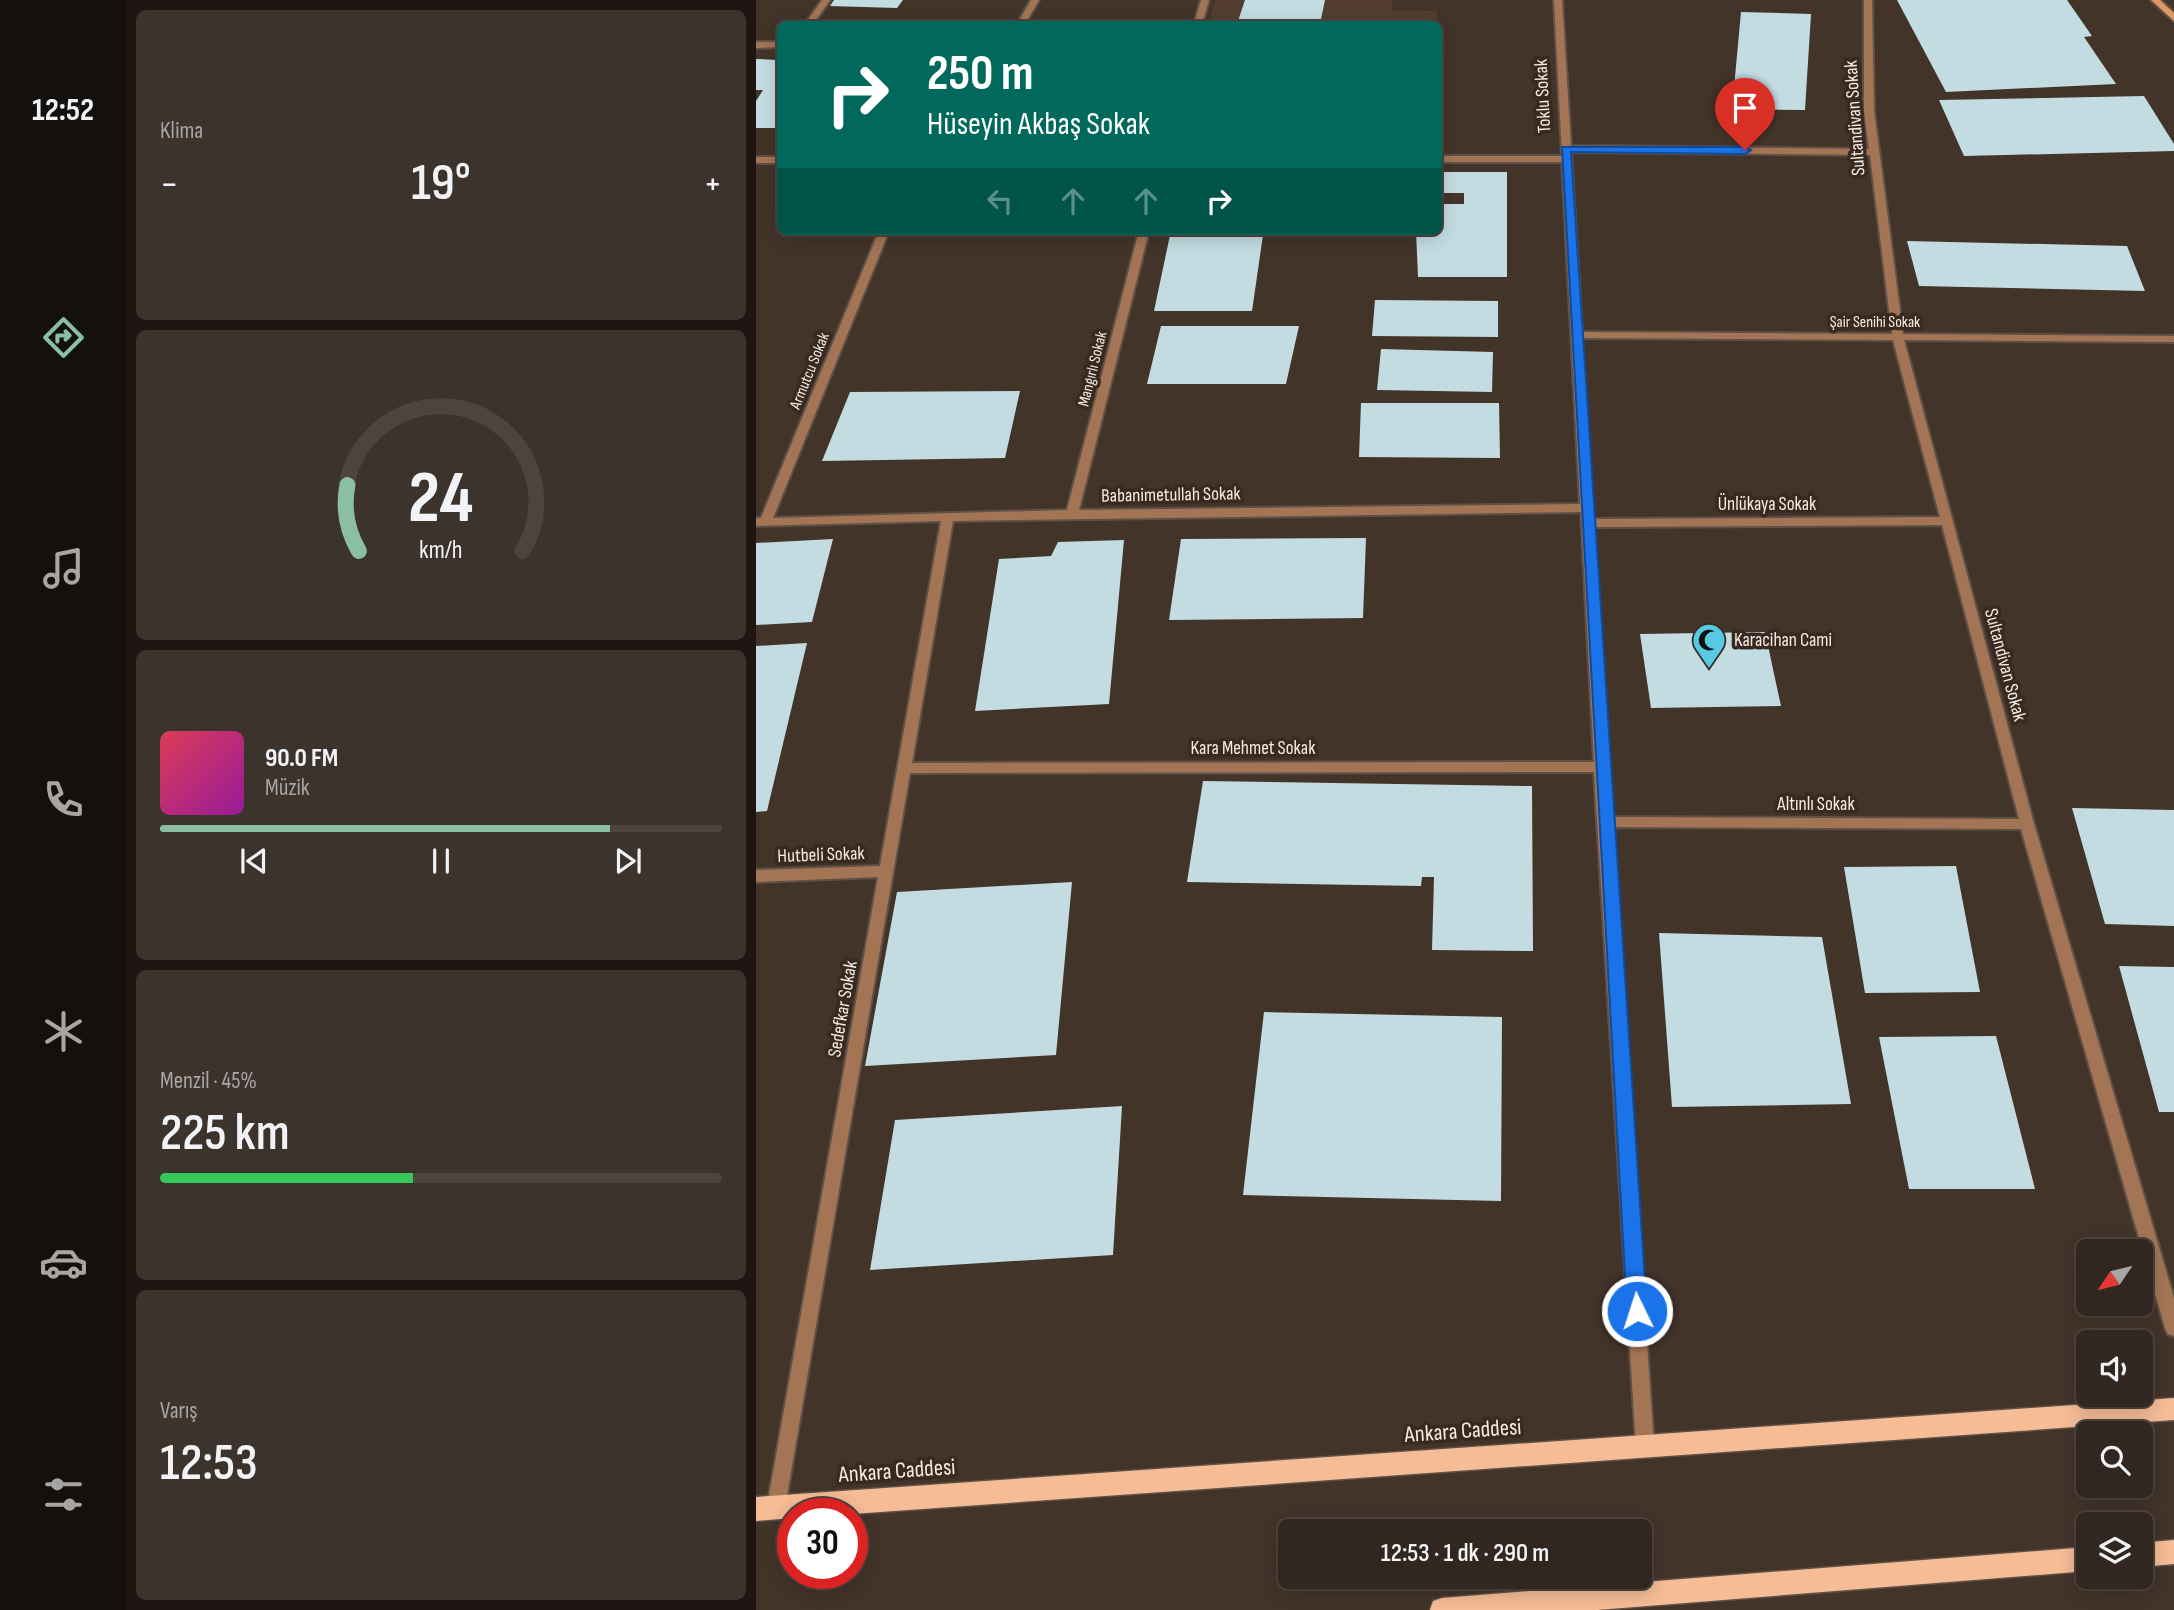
<!DOCTYPE html>
<html lang="tr">
<head>
<meta charset="utf-8">
<style>
	body { margin:0; font-family:"Sofia Sans Condensed",sans-serif; background:#3d332d; color:#f1f3f6; height:100vh; display:flex; flex-direction:column; font-size:26px; white-space:nowrap }
	* { box-sizing:border-box; margin:0 }
	p { font-size:23px; color:#a8a5a5 }
	.icon { flex:none; width:38px; height:38px; fill:none; stroke:currentColor; stroke-width:2; stroke-linecap:round; stroke-linejoin:round }
	.map { position:relative; flex:1; overflow:hidden }
	.side { display:flex; flex-direction:column; gap:10px; padding:10px; background:#1c1512; width:630px }
	.side>* { flex:none }
	.top-card { position:absolute; left:21px; top:21px; width:665px; height:214px; border-radius:10px; box-shadow:0 4px 18px #0003,0 0 0 2px #4d443e; background:#00695c; color:#fff; overflow:hidden }
	.needle { width:46px; rotate:235deg }
	.buttons { position:absolute; left:1320px; top:1239px; display:grid; gap:14px }
	.buttons a { display:grid; place-items:center; width:77px; height:77px; border-radius:10px; background:#322720; box-shadow:0 4px 18px #0003,0 0 0 2px #4d443e; font-size:35px }
	.speed { position:absolute; left:21px; top:1498px; display:flex; gap:14px; font-size:35px; font-weight:700; text-align:center }
	.speed>* { display:grid; place-content:center; width:91px; height:91px; border-radius:50%; background:#322720; box-shadow:0 4px 18px #0003,0 0 0 2px #4d443e; line-height:1 }
	.speed .limit { border:10px solid #d22; background:#fff; color:#111 }
	.pin { position:absolute; display:grid; place-items:center; width:60px; height:60px; color:#fff; margin:-72px -30px; border-radius:50% 50% 50% 0; rotate:-45deg; box-shadow:0 0 7px #0007 }
	.pin .icon { rotate:45deg }
	.me { position:absolute; width:77px; margin:-38px; rotate:356deg; stroke-linejoin:round; filter:drop-shadow(0 0 5px #0008) }
	.turn { display:flex; align-items:center; gap:24px; height:147px; padding:0 35px; font-size:32px }
	.turn .icon { width:91px; height:91px; stroke-width:2.5 }
	.turn b { display:block; font-size:49px; line-height:60px }
	.lanes { display:flex; align-items:center; height:66px; padding:0 35px; background:#0003; justify-content:center; gap:35px; direction:ltr }
	.lanes .off { opacity:.35 }
	.big { font-size:52px; font-weight:600; line-height:1.1 }
	.side .tile { flex:1; display:flex; flex-direction:column; justify-content:center; gap:10px; min-width:0; padding:0 24px; border-radius:10px; background:#3d332d }
	.side .dial { align-items:center; gap:0 }
	.dial svg { height:182px; overflow:visible; fill:none; stroke:#4d443e; stroke-width:7; stroke-linecap:round; text-anchor:middle }
	.dial text { fill:#f1f3f6; stroke:none }
	.song { display:flex; align-items:center; gap:21px }
	.cover { width:84px; height:84px; border-radius:10px; background:linear-gradient(135deg,hsl(350 70% 55%),hsl(300 70% 35%)) }
	.played { height:7px; border-radius:4px; background:linear-gradient(90deg,#8abfa5 80%,#4d443e 80%) }
	.keys { display:flex; justify-content:space-around; direction:ltr }
	.heat { display:flex; justify-content:space-between; align-items:center; font-size:38px; direction:ltr }
	.charge { height:10px; border-radius:5px; background:linear-gradient(90deg,#34c759 45%,#4d443e 0) }
	.trip { position:absolute; left:522px; top:1519px; width:374px; height:70px; border-radius:10px; background:#322720; box-shadow:0 4px 18px #0003,0 0 0 2px #4d443e; font-weight:600; line-height:70px; text-align:center }
	main { display:flex; flex:1; min-height:0 }
	.dock { display:flex; flex-direction:column; width:126px; justify-content:space-around; align-items:center; background:#14100d; color:#a8a5a5 }
	.dock .icon { width:49px; height:49px }
	.dock .selected { color:#8abfa5 }
	.dock b { font-size:32px; color:#f1f3f6 }
	.map>svg:first-child { display:block }
</style>
</head>
<body>
<main>
<nav class="dock">
<b>12:52</b>
<svg class="icon selected" aria-label="directions" viewBox="0 0 24 24"><path d="M12 3l9 9-9 9-9-9zM9 14v-3h6M13 9l2 2-2 2"/></svg>
<svg class="icon" aria-label="music" viewBox="0 0 24 24"><path d="M9 18V5l10-2v13"/><circle cx="6" cy="18" r="3"/><circle cx="16" cy="16" r="3"/></svg>
<svg class="icon" aria-label="phone" viewBox="0 0 24 24"><path d="M5 4h4l2 5-3 2q2 4 5 5l2-3 5 2v4C11 20 4 13 5 4z"/></svg>
<svg class="icon" aria-label="climate" viewBox="0 0 24 24"><path d="M12 3v18M4 7l16 10M4 17L20 7"/></svg>
<svg class="icon" aria-label="car" viewBox="0 0 24 24"><path d="M5 17H2v-5l4-1 3-4h7l3 4 3 1v5h-3M9 17h6M6 11h13"/><circle cx="7" cy="17" r="2"/><circle cx="17" cy="17" r="2"/></svg>
<svg class="icon" aria-label="filters" viewBox="0 0 24 24"><path d="M4 7h16M4 17h16"/><circle cx="9" cy="7" r="2"/><circle cx="15" cy="17" r="2"/></svg>
</nav>
<section class="side">
<div class="tile"><p>Klima</p>
<div class="heat"><a>−</a><b class="big">19°</b><a>+</a></div>
</div>
<div class="tile dial"><svg viewBox="0 0 100 80">
<path d="M14 69A42 42 0 1 1 86 69"/>
<path d="M14 69A42 42 0 0 1 9 40" stroke="#8abfa5"/>
<text x="50" y="56" font-size="32" font-weight="700">24</text>
<text x="50" y="72" font-size="11">km/h</text>
</svg></div>
<div class="tile">
<div class="song"><i class="cover"></i><div><b>90.0 FM</b><p>Müzik</p></div></div>
<div class="played"></div>
<div class="keys"><svg class="icon" aria-label="previous" viewBox="0 0 24 24"><path d="M18 5L8 12l10 7zM5 5v14"/></svg><svg class="icon" aria-label="pause" viewBox="0 0 24 24"><path d="M8 5v14M16 5v14"/></svg><svg class="icon" aria-label="next" viewBox="0 0 24 24"><path d="M6 5l10 7-10 7zM19 5v14"/></svg></div>
</div>
<div class="tile"><p>Menzil · 45%</p><b class="big">225 km</b><div class="charge"></div></div>
<div class="tile"><p>Varış</p><b class="big">12:53</b></div>
</section>
<div class="map">
<svg width="1418" height="1610" viewBox="0 0 1418 1610">
	<rect width="100%" height="100%" fill="#43342a"/>
	<path fill="#523d2f" d="M460 0H636V11H681L682 24H452Z"/>
	<path fill="#c3dce2" d="M78 0H147L141 8 74 6Z
		M489 0H569L564 24H481Z
		M1141 0H1311L1336 36 1328 37 1360 84 1190 92Z
		M985 12 1055 14 1049 110 976 109Z
		M0 59 22 60 19 69H24V128H0V101L7 90H0Z
		M1388 96 1418 144V151L1208 156 1183 100Z
		M682 172H751V277H662L660 231H682V204H708V193H682Z
		M414 235H507L496 311H398Z
		M1151 241 1371 246 1389 291 1163 286Z
		M619 300 742 301V337L616 336Z
		M405 326H543L530 384H391Z
		M625 349 737 352 736 392 621 390Z
		M264 391 249 458 66 461 94 392Z
		M605 403H743L744 458 603 457Z
		M610 538 607 618 413 620 425 539Z
		M77 539 56 622 0 625V543Z
		M368 540 353 704 219 711 243 559 295 556 302 542Z
		M1009 632 1025 706 895 708 884 634Z
		M51 643 11 811 0 812V646Z
		M447 781 776 786 777 951 676 950 678 877H666L665 886 431 882Z
		M1316 808 1418 810V926L1349 924Z
		M1200 866 1224 992 1109 993 1088 867Z
		M316 882 300 1055 109 1066 141 892Z
		M903 933 1066 937 1095 1104 916 1107Z
		M1363 966 1418 967V1112H1403Z
		M508 1012 746 1017 745 1201 487 1195Z
		M1240 1036 1279 1189H1153L1123 1037Z
		M366 1106 357 1255 114 1270 139 1120Z"/>
	<g fill="none" stroke-linecap="round" stroke-linejoin="round">
		<defs>
			<path id="minor" d="M66 0H74L57 24H49Z
				M275 0H283L269 24H261Z
				M445 0H453L446 24H438Z
				M798 0H806L815 146 1113 149 1108 111V0H1116L1118 111 1147 334 1418 336V342L1148 340 1278 824 1418 1298V1336L1412 1334 1409 1328 1265 829 856 827 898 1447 896 1454 889 1456 882 1454 880 1447 838 772 154 773 29 1507 27 1514 20 1516 13 1514 11 1507 122 877 0 882V870L124 866 185 521 0 526V518H5L123 231H133L17 518 311 510 383 231H393L323 510 824 504 806 162H682V156H806ZM815 152 1114 155 1136 334 826 332ZM826 338 1137 340 1184 517 837 519ZM825 512 838 762 156 763 197 521ZM1186 525 1263 819 855 817 838 527Z
				M0 42H24V47L0 48Z
				M0 157H24V163H0Z"/>
			<path id="secondary" d="M1395 0H1404L1418 13V21Z"/>
			<path id="primary" d="M1418 1398V1420L96 1514H37V1518L0 1521V1497Z
				M1418 1540V1564L1384 1567V1543Z
				M1332 1547V1571L841 1610H674L677 1601 686 1598Z"/>
		</defs>
		<use href="#minor" stroke="#5f5148" stroke-width="4"/>
		<use href="#secondary" stroke="#5f5148" stroke-width="4"/>
		<use href="#primary" stroke="#5f5148" stroke-width="3"/>
		<use href="#minor" fill="#a47555" fill-rule="evenodd"/>
		<use href="#secondary" fill="#e19762" fill-rule="evenodd"/>
		<use href="#primary" fill="#f5bc95" fill-rule="evenodd"/>
	</g>
	<path fill="#1a73e8" stroke="#114b97" stroke-width="2" d="M806 147H989L995 150 989 154 815 152 891 1311 888 1317 881 1320 874 1317 871 1311Z"/>
	<defs>
		<symbol id="mosque-pin" viewBox="-11 -11 22 30"><path d="M0 17L-7.5 6A9.5 9.5 0 1 1 7.5 6Z" fill="#57c9e2" stroke="#392a20"/><path d="M3.5-4.9A6 6 0 1 0 3.5 4.9A5 5 0 1 1 3.5-4.9Z" fill="#111"/></symbol>
	</defs>
	<g fill-rule="evenodd">
		<use href="#mosque-pin" x="934" y="621" width="38" height="52"/>
	</g>
	<g text-anchor="middle" dominant-baseline="central" stroke-width="7" stroke-linejoin="round" paint-order="stroke">
		<g font-size="16" fill="#f5ebe4" stroke="#392a20">
			<text x="1119" y="322">Şair Senihi Sokak</text>
			<text transform="translate(337 369) rotate(-76)">Mangırlı Sokak</text>
			<text transform="translate(54 371) rotate(-68)">Armutcu Sokak</text>
		</g>
		<g font-size="19" fill="#f5ebe4" stroke="#392a20">
			<text transform="translate(787 96) rotate(-93)">Toklu Sokak</text>
			<text transform="translate(1099 118) rotate(-94)">Sultandivan Sokak</text>
			<text transform="translate(415 495) rotate(-1)">Babanimetullah Sokak</text>
			<text x="1011" y="504">Ünlükaya Sokak</text>
			<text transform="translate(1249 665) rotate(75)">Sultandivan Sokak</text>
			<text x="497" y="748">Kara Mehmet Sokak</text>
			<text x="1060" y="804">Altınlı Sokak</text>
			<text transform="translate(65 855) rotate(-2)">Hutbeli Sokak</text>
			<text transform="translate(87 1009) rotate(-80)">Sedefkar Sokak</text>
		</g>
		<g font-size="19" fill="#f5ebe4" stroke="#392a20" text-anchor="start">
			<text x="978" y="640">Karacihan Cami</text>
		</g>
		<g font-size="23" fill="#f5ebe4" stroke="#392a20">
			<text transform="translate(707 1431) rotate(-4)">Ankara Caddesi</text>
			<text transform="translate(141 1471) rotate(-4)">Ankara Caddesi</text>
		</g>
	</g>
</svg>
<div class="buttons">
<a><svg class="needle" viewBox="-14 -14 28 28"><path d="M0-13l5 13h-10z" fill="#e53935"/><path d="M0 13l5-13h-10z" fill="#a8a5a5"/></svg></a>
<a><svg class="icon" aria-label="sound" viewBox="0 0 24 24"><path d="M4 9h4l5-4v14l-5-4H4zM17 9q2 3 0 6"/></svg></a>
<a><svg class="icon" aria-label="search" viewBox="0 0 24 24"><circle cx="10" cy="10" r="6"/><path d="M15 15l6 6"/></svg></a>
<a><svg class="icon" aria-label="layers" viewBox="0 0 24 24"><path d="M12 4l9 5-9 5-9-5zM3 14l9 5 9-5"/></svg></a>
</div>
<div class="speed"><div class="limit">30</div></div>
<div class="pin" style="left:989px;top:150px;background:#d93025"><svg class="icon" aria-label="arrive" viewBox="0 0 24 24"><path d="M6 21V4h12l-3 4 3 4H6"/></svg></div>
<svg class="me" style="left:881px;top:1311px" viewBox="-20 -20 40 40"><circle r="17" fill="#1a73e8" stroke="#fff" stroke-width="3"/><path d="M0-11L8 9 0 5-8 9z" fill="#fff"/></svg>
<div class="trip">12:53 · 1 dk · 290 m</div>
<div class="top-card">
<div class="turn"><svg class="icon" aria-label="right" viewBox="0 0 24 24"><path d="M7 20v-9h11M14 6l5 5-5 5"/></svg><div><b>250 m</b>Hüseyin Akbaş Sokak</div></div>
<div class="lanes"><svg class="icon off" aria-label="left" viewBox="0 0 24 24"><path d="M17 20v-9H6M10 6l-5 5 5 5"/></svg><svg class="icon off" aria-label="ahead" viewBox="0 0 24 24"><path d="M12 20V5M6 11l6-6 6 6"/></svg><svg class="icon off" aria-label="ahead" viewBox="0 0 24 24"><path d="M12 20V5M6 11l6-6 6 6"/></svg><svg class="icon" aria-label="right" viewBox="0 0 24 24"><path d="M7 20v-9h11M14 6l5 5-5 5"/></svg></div>
</div>
</div>
</main>
</body>
</html>
